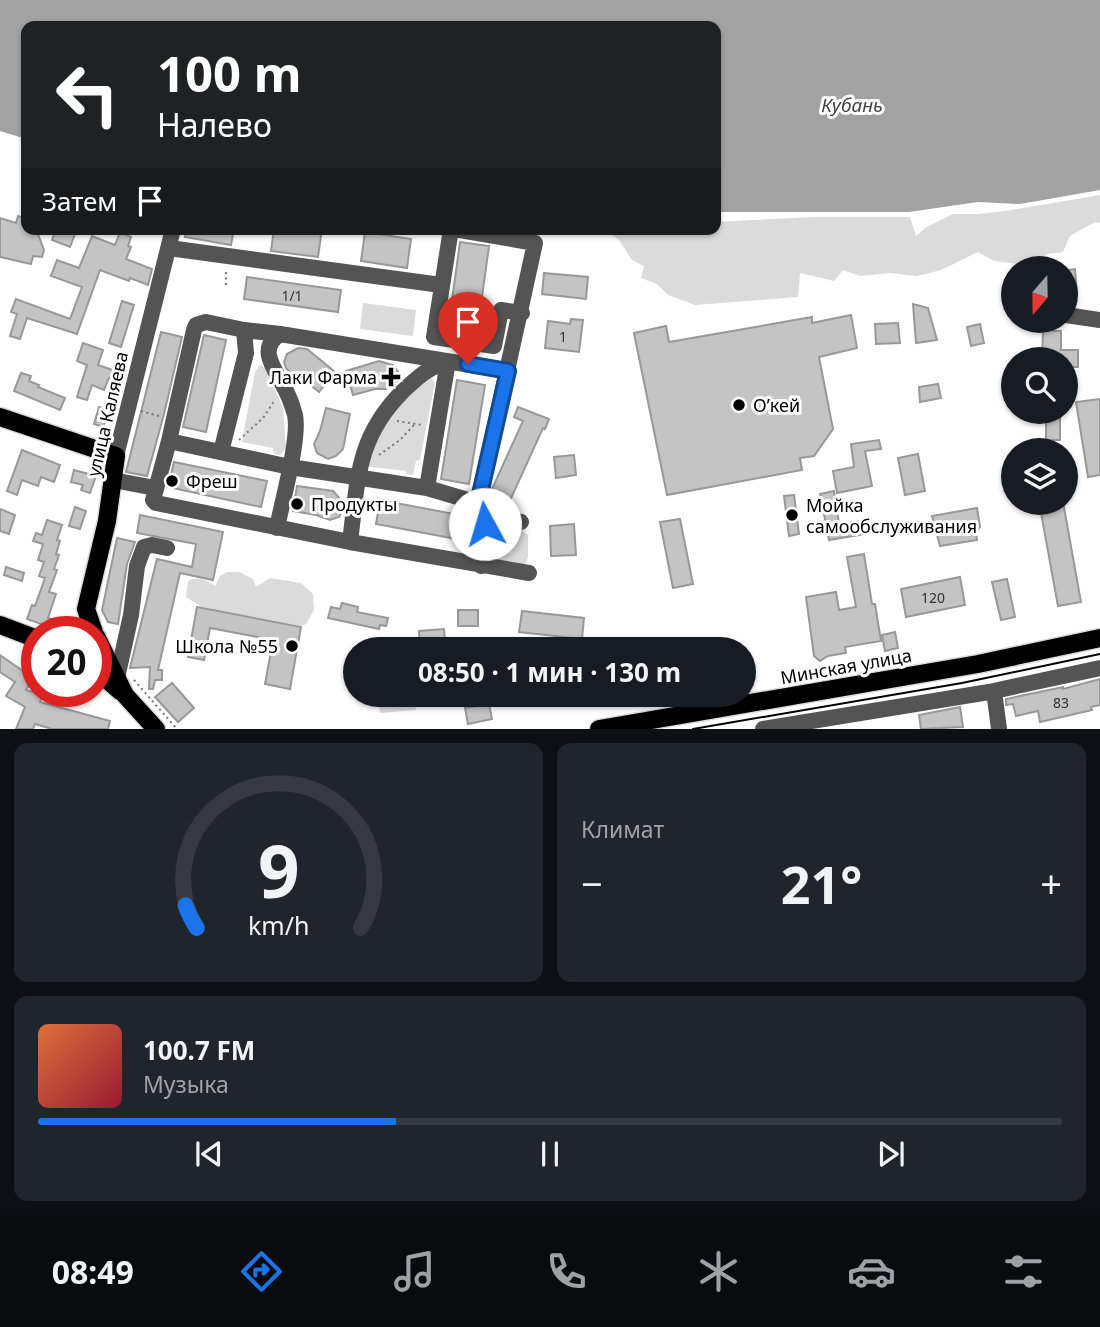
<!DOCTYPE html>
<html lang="ru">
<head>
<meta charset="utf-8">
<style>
	body { margin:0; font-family:"Noto Sans",sans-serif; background:#20242c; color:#f1f3f6; height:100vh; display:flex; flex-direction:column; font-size:26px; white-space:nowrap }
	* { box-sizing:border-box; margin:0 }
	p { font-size:23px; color:#9ea1a6 }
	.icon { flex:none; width:38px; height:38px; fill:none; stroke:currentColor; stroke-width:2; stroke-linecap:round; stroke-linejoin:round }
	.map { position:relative; height:729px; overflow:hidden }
	.details { display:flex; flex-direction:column; gap:14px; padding:14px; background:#0d0f14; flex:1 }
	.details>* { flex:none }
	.top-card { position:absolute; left:21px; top:21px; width:700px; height:214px; border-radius:14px; box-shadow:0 2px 5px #0004; background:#202124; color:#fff; overflow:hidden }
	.needle { width:46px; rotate:200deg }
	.controls { position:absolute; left:1001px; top:256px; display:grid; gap:14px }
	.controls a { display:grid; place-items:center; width:77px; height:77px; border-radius:50%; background:#171b24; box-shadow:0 2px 5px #0004; font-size:35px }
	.speed { position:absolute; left:21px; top:616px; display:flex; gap:14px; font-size:35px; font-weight:700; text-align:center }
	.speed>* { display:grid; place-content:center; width:91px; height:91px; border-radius:50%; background:#171b24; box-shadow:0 2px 5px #0004; line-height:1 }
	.speed .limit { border:10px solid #d22; background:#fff; color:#111 }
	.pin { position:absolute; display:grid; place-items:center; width:60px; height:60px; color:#fff; margin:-72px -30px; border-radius:50% 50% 50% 0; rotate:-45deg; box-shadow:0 0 7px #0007 }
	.pin .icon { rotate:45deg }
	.me { position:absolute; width:77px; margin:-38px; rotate:354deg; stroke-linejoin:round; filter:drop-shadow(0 0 5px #0008) }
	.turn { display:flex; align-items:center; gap:24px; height:147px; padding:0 21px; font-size:32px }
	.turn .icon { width:91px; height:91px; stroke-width:2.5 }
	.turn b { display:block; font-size:49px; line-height:60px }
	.then { display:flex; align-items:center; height:66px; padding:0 21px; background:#0003; gap:14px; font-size:26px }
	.big { font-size:52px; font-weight:700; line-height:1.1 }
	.details .widget { flex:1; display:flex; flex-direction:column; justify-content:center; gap:10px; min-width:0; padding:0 24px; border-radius:14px; background:#20242c }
	.details .dial { align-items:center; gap:0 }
	.dial svg { height:182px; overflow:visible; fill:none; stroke:#363941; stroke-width:7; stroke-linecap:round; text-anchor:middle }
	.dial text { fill:#f1f3f6; stroke:none }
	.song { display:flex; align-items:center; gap:21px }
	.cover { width:84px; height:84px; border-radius:10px; background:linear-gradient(135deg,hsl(20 70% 55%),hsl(350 70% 35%)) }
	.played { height:7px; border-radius:4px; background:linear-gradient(90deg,#1a73e8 35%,#363941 35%) }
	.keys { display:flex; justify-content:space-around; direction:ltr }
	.heat { display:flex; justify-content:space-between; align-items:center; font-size:38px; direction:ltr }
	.details .tiles { flex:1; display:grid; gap:14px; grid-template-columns:1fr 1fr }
	.widget:last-child { grid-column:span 2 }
	.trip { position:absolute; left:343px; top:637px; width:413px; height:70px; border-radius:35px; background:#171b24; box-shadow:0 2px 5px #0004; font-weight:700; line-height:70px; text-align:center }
	.tab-bar { display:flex; height:112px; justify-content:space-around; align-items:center; background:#090b0e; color:#9ea1a6 }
	.tab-bar .icon { width:49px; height:49px }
	.tab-bar .current { color:#1a73e8 }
	.tab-bar b { font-size:32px; color:#f1f3f6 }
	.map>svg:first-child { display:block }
</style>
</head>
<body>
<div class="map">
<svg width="1100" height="729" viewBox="0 0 1100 729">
	<rect width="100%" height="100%" fill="#fff"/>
	<path fill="#dbdbdb" d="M1100 195V223L1095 222 1070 236 1063 252 1047 254 1033 266 994 261 978 252 941 270 917 276 890 273 860 276 843 270 834 281 800 273 798 297 695 305 668 295 657 284 641 278 644 266 632 260 619 240 603 229H716V222L812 217H910L916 236 925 228 953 214H979L1005 211Z
		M363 303 416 310 413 336 360 329Z
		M260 365 265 368 283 408 286 448 280 455 274 454 273 448 242 442 255 372Z
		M431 378 435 382 420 460 416 461 413 475 406 474V471L363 466 388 411Z
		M502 527 521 530 528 535V557L526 563 522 565 494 559 491 552 494 530Z
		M227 572H239L253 579 256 587 270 578 301 583 313 594 314 610 306 624 302 626 202 607 186 597 188 581C198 576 207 580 215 586L220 576Z
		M378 695H414L416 710 380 713Z"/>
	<path fill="#a2a2a2" d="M0 0H1100V190L1020 204 978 202 909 212H716V26H26V139L0 131Z"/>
	<path fill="#c4c4c4" stroke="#989898" stroke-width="2" d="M18 216 26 219V229H36L44 250 42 257 33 256 31 264 0 257V218L16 223Z
		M56 229H72L71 232 75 234 70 247 52 240Z
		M186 229H234L231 245 185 237Z
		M274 229H322L318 257 271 251Z
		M120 232 131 237 128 246 131 247 126 259 152 269 148 285 130 278 129 281 100 270 77 334 27 318 20 339 10 336 17 314 11 312 16 299 70 319 82 287 51 276 57 260 79 268 92 236 115 245Z
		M365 232 411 239 407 268 361 261Z
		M460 242 489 246 477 333 448 329Z
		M1075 269 1077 294H1069L1067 270Z
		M544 273 588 277 586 299 542 294Z
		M247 277 341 290 338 312 244 299Z
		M122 301 134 305 121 347 109 343Z
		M913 304 928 308 937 340 916 343Z
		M851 315 857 348 819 357 833 429 814 456 800 458 802 470 667 495 634 333 666 326 669 342 812 317V323Z
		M571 319 583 320 579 352 545 348 548 321 570 324Z
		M898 323 900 343 876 344 875 324Z
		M980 324 984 343 971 346 967 327Z
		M1043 330 1061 331V350H1078V367H1067V359H1042Z
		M161 332 182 337 164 414 147 476 126 472Z
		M204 335 226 340 206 432 183 427Z
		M83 343 103 350 98 365 121 373 119 381 109 378 104 390 92 385 87 400 77 397 87 365 77 361Z
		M298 348 307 349 335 372 319 392 301 377 291 374 286 368 284 362 287 354Z
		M379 361 393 365 398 372 397 381 386 389H375L353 395 346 371Z
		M21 373 31 376 29 381 39 385 38 387 65 398 60 410 14 391Z
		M457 380 485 385 469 484 441 479Z
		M938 384 941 398 920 402 919 387Z
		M1100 399V475L1088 477 1076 402Z
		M99 407 109 410 103 427 94 424Z
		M518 407 549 419 545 429 543 428 507 507 490 499 492 489 523 421 514 417Z
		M326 408 350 414 343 449 336 456 328 459 317 453 314 444 320 431Z
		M1049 411H1060V440H1046V422H1050Z
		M879 440 881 449 865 451 872 486 837 493 833 471 854 467 851 444Z
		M22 450 60 465 54 482 41 477 38 486 22 480 17 495 7 491Z
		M918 454 925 491 905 495 898 458Z
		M574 455 576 475 556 478 554 457Z
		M174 462 267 481 261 507 168 487Z
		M74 470 96 476 90 493 81 490 83 485 71 482Z
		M297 486 333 491 342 501V512L339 517 330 520 316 515 293 511Z
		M834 491 839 524 861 521 865 534 829 540 820 494Z
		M794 495 799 534 789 536 784 496Z
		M380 500 470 517 467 541 376 524Z
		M1039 502H1063L1081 602 1058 606Z
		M75 507 86 511 80 529 69 526Z
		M977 508 980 527 976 532 977 540 940 546 932 516Z
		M0 509 15 515 9 534 0 531Z
		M140 515 223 532 213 580 180 573 158 670H162V680H155L153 689H149L150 667 130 668 157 559 192 567 196 544 137 533Z
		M680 519 693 584 673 588 660 522Z
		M47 520 62 525 57 540 60 541 56 554 59 555 54 569 57 570 49 592 56 594 48 618 57 621 55 629 27 619 32 605 35 606 45 578 39 576 44 562 38 560 43 544 33 541 36 533 42 535Z
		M574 524 576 555 551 556 550 526Z
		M117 538 135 542 127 564 118 624 108 622 102 610Z
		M864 554 872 604H875L881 641 845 647 846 653 828 656 820 661 814 656 806 597 836 592 839 610 856 607 847 557Z
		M6 567 24 573 22 581 4 575Z
		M960 577 965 605 906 617 901 589Z
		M1007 579 1015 617 1001 620 992 582Z
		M342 603 358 607 357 612 388 618 386 626 380 625 379 629 328 618 331 607 340 609Z
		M197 607 301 627 290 689 265 684 273 640 210 628 204 660 188 657Z
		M458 610H478V626H458Z
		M522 611 584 618 582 639 519 632Z
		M444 629 446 649H420L419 631Z
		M895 632 898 648 885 651 882 635Z
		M475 640 477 649H448L447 645Z
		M0 655 33 678 26 690 42 695 40 702 110 721 108 729H52L35 724 33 729H16L25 707 6 696 15 682 0 672Z
		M1100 679V705L1091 707 1092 710 1040 722 1038 711 1016 716 1013 704 1006 705V699L1063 687V689Z
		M172 683 194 708 178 722 155 697Z
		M560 695H578L580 704 562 706Z
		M489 704 492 719 468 724 465 708Z
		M960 707 963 727 921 729 919 715Z"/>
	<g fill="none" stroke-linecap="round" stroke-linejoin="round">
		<defs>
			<path id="major" d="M0 417 116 456 107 521 86 609 94 632
				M0 625 37 639
				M96 636 125 695 156 729
				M96 670 120 691
				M599 729 978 664 1100 638"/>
		</defs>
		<use href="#major" stroke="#dbdbdb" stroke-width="21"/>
		<path stroke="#767676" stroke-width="2" stroke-dasharray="2 3.5" stroke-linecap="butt" d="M226 285V270
			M141 411 159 416
			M397 421 422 425
			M239 440 263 418 275 400
			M379 455 400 440 415 424
			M134 680 177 729"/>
		<path stroke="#545454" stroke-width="16" d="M451 229 434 337 494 346 501 310 522 313
			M454 229 535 243 478 503 480 515 485 524 481 566
			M169 248 441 285
			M1066 315 1100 320
			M508 371 280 334 244 330 206 322 196 325 194 330 169 441 153 500 156 503 350 542 529 573
			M169 441 290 467 427 488 478 503
			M221 452 246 353 244 330
			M116 456 173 229
			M113 480 155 488
			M480 515 521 522
			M277 528C282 502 300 438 295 415 292 404 288 394 283 385 273 367 258 348 280 334
			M350 542C358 480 356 438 403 391 419 376 428 368 448 361L427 488
			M117 678 131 615 137 566 144 547 152 545 167 548
			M994 691 999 729
			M763 729 989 692 1100 668"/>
		<use href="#major" stroke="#000" stroke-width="18"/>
		<path stroke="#000" stroke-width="2" d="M693 729 962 683 1100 654"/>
	</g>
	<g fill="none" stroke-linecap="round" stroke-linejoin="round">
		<defs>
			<path id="route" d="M468 364 508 371 478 503 480 515 485 524"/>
		</defs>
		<use href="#route" stroke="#114b97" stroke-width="18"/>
		<use href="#route" stroke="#1a73e8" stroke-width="12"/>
	</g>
	<g fill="#000" stroke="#fff" stroke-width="2.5">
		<path d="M387.5 366.5h7v7h7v7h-7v7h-7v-7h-7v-7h7z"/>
		<circle cx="739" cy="405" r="7"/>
		<circle cx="172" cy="481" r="7"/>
		<circle cx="297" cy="504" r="7"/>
		<circle cx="792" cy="515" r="7"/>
		<circle cx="292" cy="646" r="7"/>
	</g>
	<g text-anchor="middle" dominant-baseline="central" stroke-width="6" stroke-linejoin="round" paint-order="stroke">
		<g font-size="14" fill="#313131">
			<text x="292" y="295">1/1</text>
			<text x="563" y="336">1</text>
			<text x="933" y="597">120</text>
			<text x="1061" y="702">83</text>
		</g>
		<g font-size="18" fill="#000" stroke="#fff" text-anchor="start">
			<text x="377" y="377" text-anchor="end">Лаки Фарма</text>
			<text x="753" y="405">О’кей</text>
			<text x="186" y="481">Фреш</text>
			<text x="311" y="504">Продукты</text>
			<text x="806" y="505">Мойка<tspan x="806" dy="21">самообслуживания</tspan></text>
			<text x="278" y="646" text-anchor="end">Школа №55</text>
		</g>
		<g font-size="18" fill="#000" stroke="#fff">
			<text transform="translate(107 414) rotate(-77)">улица Каляева</text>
			<text transform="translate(846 666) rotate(-10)">Минская улица</text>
		</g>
		<g font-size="19" font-style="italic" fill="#434343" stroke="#fff">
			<text x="852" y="105">Кубань</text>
		</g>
	</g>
</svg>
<div class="controls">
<a><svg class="needle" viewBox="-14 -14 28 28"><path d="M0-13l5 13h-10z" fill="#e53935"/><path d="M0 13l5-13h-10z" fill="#9ea1a6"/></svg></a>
<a><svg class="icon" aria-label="search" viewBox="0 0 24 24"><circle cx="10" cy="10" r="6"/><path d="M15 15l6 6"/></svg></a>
<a><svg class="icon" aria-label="layers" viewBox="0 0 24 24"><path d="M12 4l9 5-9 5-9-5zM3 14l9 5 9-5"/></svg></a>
</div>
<div class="speed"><div class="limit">20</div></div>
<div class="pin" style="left:468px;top:364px;background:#d93025"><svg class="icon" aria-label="arrive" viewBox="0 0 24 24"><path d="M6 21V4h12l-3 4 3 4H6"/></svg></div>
<svg class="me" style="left:485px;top:524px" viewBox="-20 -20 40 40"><circle r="19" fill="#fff"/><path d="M0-13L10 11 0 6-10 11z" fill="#1a73e8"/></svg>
<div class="trip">08:50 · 1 мин · 130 m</div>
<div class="top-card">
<div class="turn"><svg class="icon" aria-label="left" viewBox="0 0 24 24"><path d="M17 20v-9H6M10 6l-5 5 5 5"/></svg><div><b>100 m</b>Налево</div></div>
<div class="then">Затем<svg class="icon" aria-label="arrive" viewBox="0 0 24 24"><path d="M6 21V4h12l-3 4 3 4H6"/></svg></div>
</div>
</div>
<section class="details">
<div class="tiles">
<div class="widget dial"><svg viewBox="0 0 100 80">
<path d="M14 69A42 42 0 1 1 86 69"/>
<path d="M14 69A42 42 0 0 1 9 59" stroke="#1a73e8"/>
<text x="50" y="56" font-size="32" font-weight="700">9</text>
<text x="50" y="72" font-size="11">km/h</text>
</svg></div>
<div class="widget"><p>Климат</p>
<div class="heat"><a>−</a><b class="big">21°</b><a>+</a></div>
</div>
<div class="widget">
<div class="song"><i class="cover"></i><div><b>100.7 FM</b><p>Музыка</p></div></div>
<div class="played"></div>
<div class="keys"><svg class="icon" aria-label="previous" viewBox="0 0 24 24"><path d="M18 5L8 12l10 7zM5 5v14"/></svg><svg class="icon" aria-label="pause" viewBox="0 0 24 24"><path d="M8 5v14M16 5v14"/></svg><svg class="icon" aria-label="next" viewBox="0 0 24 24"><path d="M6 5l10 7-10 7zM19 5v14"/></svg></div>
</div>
</div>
</section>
<nav class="tab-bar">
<b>08:49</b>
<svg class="icon current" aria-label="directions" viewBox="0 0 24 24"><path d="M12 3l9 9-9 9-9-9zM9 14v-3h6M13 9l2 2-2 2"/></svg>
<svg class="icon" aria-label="music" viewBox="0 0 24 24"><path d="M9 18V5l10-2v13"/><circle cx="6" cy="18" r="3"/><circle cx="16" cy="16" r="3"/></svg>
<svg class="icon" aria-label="phone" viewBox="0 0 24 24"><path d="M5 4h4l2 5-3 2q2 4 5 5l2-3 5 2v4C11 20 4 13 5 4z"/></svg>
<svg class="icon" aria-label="climate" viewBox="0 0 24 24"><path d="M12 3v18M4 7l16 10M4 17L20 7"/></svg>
<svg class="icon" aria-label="car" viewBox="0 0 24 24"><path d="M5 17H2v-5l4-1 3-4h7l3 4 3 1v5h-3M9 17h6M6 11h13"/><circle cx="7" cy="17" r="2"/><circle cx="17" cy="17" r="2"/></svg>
<svg class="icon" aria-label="filters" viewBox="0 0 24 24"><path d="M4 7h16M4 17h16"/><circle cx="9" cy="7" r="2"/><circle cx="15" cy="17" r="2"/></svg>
</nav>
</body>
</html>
